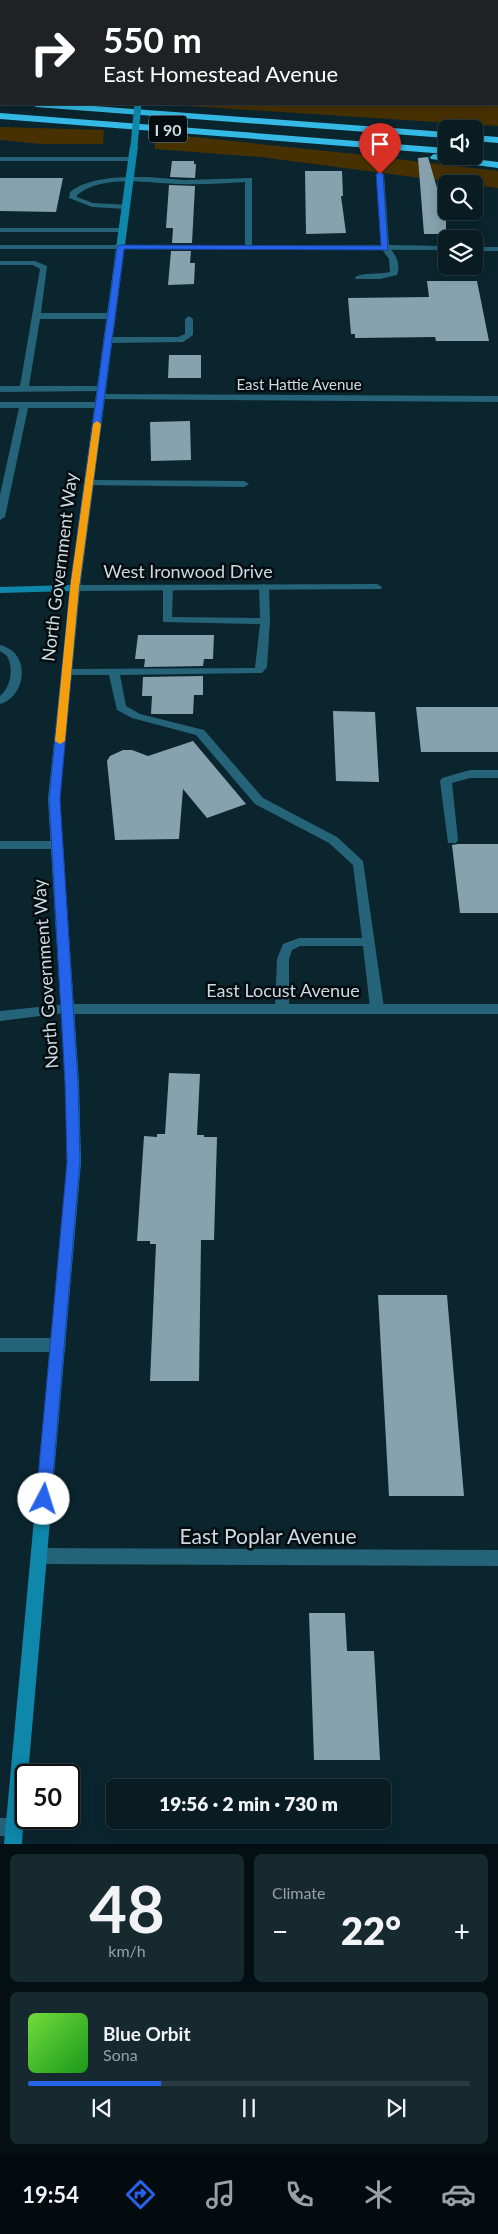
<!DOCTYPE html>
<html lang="en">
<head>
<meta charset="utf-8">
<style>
	body { margin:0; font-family:Lato,sans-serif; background:#16292f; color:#f1f3f6; height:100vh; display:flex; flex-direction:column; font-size:19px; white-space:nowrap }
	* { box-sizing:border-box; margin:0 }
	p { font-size:16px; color:#98a1a5 }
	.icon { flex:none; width:28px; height:28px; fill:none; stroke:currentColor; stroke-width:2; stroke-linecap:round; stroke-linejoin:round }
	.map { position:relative; height:1844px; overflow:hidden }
	.sheet { display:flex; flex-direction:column; gap:10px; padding:10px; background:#040f13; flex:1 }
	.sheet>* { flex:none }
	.guide { position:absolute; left:0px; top:0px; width:499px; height:105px; box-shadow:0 2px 12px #0003,0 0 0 1px #293a40; background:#202124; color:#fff; overflow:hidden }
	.buttons { position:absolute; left:438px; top:120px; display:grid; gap:10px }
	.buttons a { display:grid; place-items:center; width:45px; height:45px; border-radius:8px; background:#081c22; box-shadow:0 2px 12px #0003,0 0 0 1px #293a40; font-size:25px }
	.speed { position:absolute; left:15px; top:1764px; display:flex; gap:10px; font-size:25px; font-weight:700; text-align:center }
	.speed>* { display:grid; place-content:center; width:65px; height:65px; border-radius:50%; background:#081c22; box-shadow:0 2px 12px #0003,0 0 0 1px #293a40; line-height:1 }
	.speed .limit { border:2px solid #111; border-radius:8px; background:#fff; color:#111 }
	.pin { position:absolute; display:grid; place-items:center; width:42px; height:42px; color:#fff; margin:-51px -21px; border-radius:50% 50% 50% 0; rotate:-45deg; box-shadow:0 0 5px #0007 }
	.pin .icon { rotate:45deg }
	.me { position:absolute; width:55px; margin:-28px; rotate:5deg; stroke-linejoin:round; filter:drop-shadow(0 0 4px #0008) }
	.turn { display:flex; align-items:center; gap:18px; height:105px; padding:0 20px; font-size:22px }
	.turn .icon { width:65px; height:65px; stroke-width:2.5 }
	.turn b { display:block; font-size:35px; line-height:42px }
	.big { font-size:38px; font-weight:800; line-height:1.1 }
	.sheet .card { flex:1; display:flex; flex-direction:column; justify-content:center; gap:8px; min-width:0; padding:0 18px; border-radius:8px; background:#16292f }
	.sheet .dial { align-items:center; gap:0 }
	.dial b { font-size:65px; line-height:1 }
	.song { display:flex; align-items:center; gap:15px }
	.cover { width:60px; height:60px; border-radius:8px; background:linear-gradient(135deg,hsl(100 70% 55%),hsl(120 70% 35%)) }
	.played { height:5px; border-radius:2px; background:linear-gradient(90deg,#2563eb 30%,#293a40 30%) }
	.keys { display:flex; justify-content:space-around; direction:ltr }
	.heat { display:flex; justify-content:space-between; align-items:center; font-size:28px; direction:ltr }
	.sheet .tiles { flex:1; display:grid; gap:10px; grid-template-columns:1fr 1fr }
	.card:last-child { grid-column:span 2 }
	.trip { position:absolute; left:106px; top:1779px; width:285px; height:50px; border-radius:8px; background:#081c22; box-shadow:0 2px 12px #0003,0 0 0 1px #293a40; font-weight:800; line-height:50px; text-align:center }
	.tabs { display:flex; height:80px; justify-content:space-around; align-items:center; background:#030b0e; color:#98a1a5 }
	.tabs .icon { width:35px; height:35px }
	.tabs .selected { color:#2563eb }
	.tabs b { font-size:22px; color:#f1f3f6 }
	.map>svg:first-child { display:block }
</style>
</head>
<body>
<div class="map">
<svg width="498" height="1844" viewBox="0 0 498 1844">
	<rect width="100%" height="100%" fill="#0b252e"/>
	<path fill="#483101" d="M157 104H455L498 106V126Z
		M0 127 104 130 103 144H42L0 140Z
		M155 133 355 154 498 171V188L260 157 155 149Z"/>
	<path fill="#86a2ae" d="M428 157 440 198H446V234H424L418 158Z
		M172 161H194V164H196L195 178 170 177Z
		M305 171H342L343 196H341L346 233 306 234Z
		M0 178H63L56 212 0 211Z
		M169 185 195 186 192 243H172L173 228H166Z
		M171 251H191L190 263H195L194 284 168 285Z
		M427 281H477L489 341H436L435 337 355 338V334H351L348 298 429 297Z
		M169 355H201V378H168Z
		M190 421 191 460 151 461 150 422Z
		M138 635H214L213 659H204L203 666 144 667 145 659H135Z
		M203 676V695H194L193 714H151L152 696H142L143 677Z
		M416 707H498V752H421Z
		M333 711 375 712 379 782 336 781Z
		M193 741 246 804 207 818 183 789 179 839 115 840 107 761 110 756 123 750H132L148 756Z
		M458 844H498V913H460L452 845Z
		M169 1073 200 1074 197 1135H204V1137H217L214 1240H201L199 1381H150L156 1244H150V1241H137L144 1136 157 1137V1134H165Z
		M378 1295H447L464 1496H389Z
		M309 1613H345L347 1651H374L380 1760H314Z"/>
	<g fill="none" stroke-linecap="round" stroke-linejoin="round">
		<path fill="#256378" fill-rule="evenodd" d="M189 0H195V1H189Z
			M0 157H132L136 159 132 161H0Z
			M148 177 184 180 252 178V250L245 248V182C225 183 204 185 183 184 151 184 104 173 77 195V197L93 203 129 205 130 207 126 209 92 207 69 198 70 192C91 176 123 177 148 177Z
			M0 228H123L127 230 123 232H0Z
			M0 245H120L124 247 120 249H0Z
			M382 246H388C396 255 401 263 397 275L380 279H356L355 277C363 272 380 275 390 272L389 259 381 248Z
			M0 261H35L47 266 41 313H111L115 316 111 319H40L29 386H101L104 387V391L0 392V386H20L40 269 33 265H0Z
			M189 316 193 319V335L183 342 108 343 104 340 108 337H178L185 334V319Z
			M0 402H99L104 405 99 408H28L5 517 0 520V495L19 408H0Z
			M89 480 244 481 249 484 244 487 86 485 84 483Z
			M264 584 269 587 270 621 267 667 262 673 120 675 126 706 140 714 204 730 263 798 337 837 363 861 384 1008 382 1011H372L370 1008 363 946H300L292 950 289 959V1008L287 1011H277L275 1008 277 959 283 944 299 938H362L353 865 329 843 255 804 196 735 132 718 117 710 109 675H67L62 672 67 669 255 668 260 624 163 622V588L168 585 173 588 172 617 260 618 259 587Z
			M0 645C33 653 25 698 0 704V696C11 687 14 668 7 656L0 651Z
			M470 770H498V778H470L452 783 458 840 456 843H448L440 781 442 778Z
			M0 841H57L63 845 57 849H0Z
			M67 1004 72 1006 74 1009 72 1012 0 1021V1011Z"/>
		<path fill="#256378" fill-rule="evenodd" d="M0 70H1V74H0Z
			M377 172 384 174 389 245 446 246V250L120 249 116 247 120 245H381Z
			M474 247H498V251H474Z
			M100 394 498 396V402L97 399 96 397Z
			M377 584 382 587 381 589 75 591 70 588 75 585Z
			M67 1004H498V1014H67L62 1012 60 1009 62 1006Z
			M0 1338H58L63 1340 66 1345 63 1350 58 1352H0Z
			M39 1548 498 1550V1566L39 1564 33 1562 31 1556 33 1550Z
			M0 1818H15L22 1820 24 1827 22 1834 15 1836H0Z"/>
		<path fill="#0e87aa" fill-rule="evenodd" d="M134 144 138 146 80 588 60 799 79 1083 81 1162 28 1775H26L22 1844H4L67 1162 65 1083 48 799 70 591 0 593V587L70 585 130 146Z"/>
		<path fill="#34bae5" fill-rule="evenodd" d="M0 95H1V99H0Z
			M32 104H66L446 132V138L36 107Z
			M0 113 446 148V154L0 119Z
			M474 135 498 137V143L474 141Z
			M434 154 498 162V168L431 159 430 157Z"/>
		<path stroke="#0e87aa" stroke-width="7" d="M134 146 138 104"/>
	</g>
	<path fill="#2563eb" stroke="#184099" d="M380 172 383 174 388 250 124 249 79 588 60 799 78 1083 80 1162 51 1499 49 1504 44 1506 38 1504 36 1499 67 1162 65 1083 49 799 70 588 117 247 120 245 381 246 376 174Z"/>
	<path fill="#f59e0b" d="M97 421 101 424 79 588 65 741 60 744 55 741 70 588 93 424Z"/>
	<g text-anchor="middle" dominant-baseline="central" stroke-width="5" stroke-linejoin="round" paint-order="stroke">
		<g font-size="15" fill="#ccdae0" stroke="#040c10">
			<text x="299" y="384">East Hattie Avenue</text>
		</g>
		<rect fill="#040c10" stroke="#909ca2" stroke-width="1" x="149" y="115.5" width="38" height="27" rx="4"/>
		<g font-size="16" font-weight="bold" fill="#ccdae0">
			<text x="168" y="129">I 90</text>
		</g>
		<g font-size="18" fill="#ccdae0" stroke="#040c10">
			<text transform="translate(59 567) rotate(-83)">North Government Way</text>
			<text x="188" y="571">West Ironwood Drive</text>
			<text transform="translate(45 974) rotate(-94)">North Government Way</text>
			<text x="283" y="990">East Locust Avenue</text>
		</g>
		<g font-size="21" fill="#ccdae0" stroke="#040c10">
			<text x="268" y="1535">East Poplar Avenue</text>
		</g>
	</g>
</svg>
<div class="buttons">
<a><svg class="icon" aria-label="sound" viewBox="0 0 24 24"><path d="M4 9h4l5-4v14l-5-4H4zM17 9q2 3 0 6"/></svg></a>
<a><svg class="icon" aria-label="search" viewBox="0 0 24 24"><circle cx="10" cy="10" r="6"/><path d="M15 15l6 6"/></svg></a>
<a><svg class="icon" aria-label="layers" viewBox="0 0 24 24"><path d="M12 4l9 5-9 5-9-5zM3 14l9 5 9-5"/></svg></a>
</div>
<div class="speed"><div class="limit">50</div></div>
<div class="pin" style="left:380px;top:174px;background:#d93025"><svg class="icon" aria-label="arrive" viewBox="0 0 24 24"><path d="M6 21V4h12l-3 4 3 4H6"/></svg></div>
<svg class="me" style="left:44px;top:1499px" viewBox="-20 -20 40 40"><circle r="19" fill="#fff"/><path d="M0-13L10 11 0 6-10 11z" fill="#2563eb"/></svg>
<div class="trip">19:56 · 2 min · 730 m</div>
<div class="guide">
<div class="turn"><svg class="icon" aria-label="right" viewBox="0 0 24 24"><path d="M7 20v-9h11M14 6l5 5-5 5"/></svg><div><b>550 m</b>East Homestead Avenue</div></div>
</div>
</div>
<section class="sheet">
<div class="tiles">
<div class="card dial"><b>48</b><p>km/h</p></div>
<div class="card"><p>Climate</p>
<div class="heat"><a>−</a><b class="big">22°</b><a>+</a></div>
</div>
<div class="card">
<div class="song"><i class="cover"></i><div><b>Blue Orbit</b><p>Sona</p></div></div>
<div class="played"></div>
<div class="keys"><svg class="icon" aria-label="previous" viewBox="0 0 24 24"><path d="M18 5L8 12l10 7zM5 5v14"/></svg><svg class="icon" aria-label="pause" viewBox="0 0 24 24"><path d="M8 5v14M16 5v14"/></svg><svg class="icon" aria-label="next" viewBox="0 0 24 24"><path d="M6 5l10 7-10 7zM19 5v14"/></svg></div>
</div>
</div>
</section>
<nav class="tabs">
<b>19:54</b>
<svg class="icon selected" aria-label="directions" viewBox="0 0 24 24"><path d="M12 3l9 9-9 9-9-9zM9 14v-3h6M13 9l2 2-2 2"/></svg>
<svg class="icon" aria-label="music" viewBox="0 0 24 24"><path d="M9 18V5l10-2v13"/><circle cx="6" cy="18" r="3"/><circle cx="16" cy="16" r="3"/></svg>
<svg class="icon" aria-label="phone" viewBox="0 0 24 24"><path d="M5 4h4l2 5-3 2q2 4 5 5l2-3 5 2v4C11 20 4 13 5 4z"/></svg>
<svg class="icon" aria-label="climate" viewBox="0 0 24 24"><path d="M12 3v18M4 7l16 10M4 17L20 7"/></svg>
<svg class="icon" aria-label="car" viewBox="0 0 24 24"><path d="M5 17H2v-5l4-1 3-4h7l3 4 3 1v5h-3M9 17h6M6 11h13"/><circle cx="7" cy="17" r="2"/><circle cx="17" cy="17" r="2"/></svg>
</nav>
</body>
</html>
